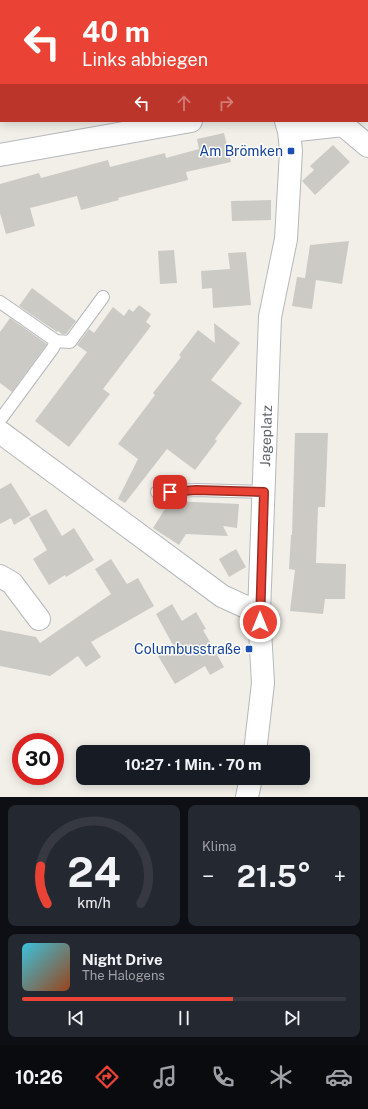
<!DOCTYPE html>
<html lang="de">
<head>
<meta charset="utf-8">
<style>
	body { margin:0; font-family:"Public Sans",sans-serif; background:#242831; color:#f1f3f6; height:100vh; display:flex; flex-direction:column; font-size:15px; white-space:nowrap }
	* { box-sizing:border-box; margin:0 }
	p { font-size:13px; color:#9ea1a6 }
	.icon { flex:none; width:22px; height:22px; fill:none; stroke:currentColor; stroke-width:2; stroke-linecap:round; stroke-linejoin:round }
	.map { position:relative; height:797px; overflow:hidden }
	.side { display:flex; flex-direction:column; gap:8px; padding:8px; background:#0d0f14; flex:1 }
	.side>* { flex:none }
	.guide { position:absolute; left:0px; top:0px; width:368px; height:122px; box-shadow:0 2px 10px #0003; background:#ea4335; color:#fff; overflow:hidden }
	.speed { position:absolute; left:12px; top:733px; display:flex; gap:8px; font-size:20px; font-weight:700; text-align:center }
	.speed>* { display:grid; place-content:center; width:52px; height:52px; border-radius:50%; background:#171b24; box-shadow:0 2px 10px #0003; line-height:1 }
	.speed .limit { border:6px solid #d22; background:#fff; color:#111 }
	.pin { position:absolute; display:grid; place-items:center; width:34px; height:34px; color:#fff; margin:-17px; border-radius:8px; box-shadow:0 2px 6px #0006 }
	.me { position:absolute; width:44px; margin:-22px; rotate:0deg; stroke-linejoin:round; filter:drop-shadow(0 0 3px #0008) }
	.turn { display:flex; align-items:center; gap:14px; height:84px; padding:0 16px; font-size:18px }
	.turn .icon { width:52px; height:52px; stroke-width:2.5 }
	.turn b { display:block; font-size:28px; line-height:34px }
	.lanes { display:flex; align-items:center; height:38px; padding:0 16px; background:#0003; justify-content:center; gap:20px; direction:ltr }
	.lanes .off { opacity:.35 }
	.big { font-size:30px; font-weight:700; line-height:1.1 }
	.side .tile { flex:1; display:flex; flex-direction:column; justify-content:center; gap:6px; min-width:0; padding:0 14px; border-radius:8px; background:#242831 }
	.side .dial { align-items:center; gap:0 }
	.dial svg { height:104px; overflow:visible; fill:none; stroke:#363941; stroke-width:7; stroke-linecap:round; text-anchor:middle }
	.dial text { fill:#f1f3f6; stroke:none }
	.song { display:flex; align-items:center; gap:12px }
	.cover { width:48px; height:48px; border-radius:6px; background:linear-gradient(135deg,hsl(190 70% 55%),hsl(20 70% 35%)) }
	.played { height:4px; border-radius:2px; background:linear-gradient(90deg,#ea4335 65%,#363941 65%) }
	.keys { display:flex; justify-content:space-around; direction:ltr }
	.heat { display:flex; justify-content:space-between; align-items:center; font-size:22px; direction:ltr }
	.side .tiles { flex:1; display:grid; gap:8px; grid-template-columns:1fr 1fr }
	.tile:last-child { grid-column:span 2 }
	.trip { position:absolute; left:76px; top:745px; width:234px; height:40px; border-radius:8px; background:#171b24; box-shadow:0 2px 10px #0003; font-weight:700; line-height:40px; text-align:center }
	.tab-bar { display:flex; height:64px; justify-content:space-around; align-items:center; background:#090b0e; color:#9ea1a6 }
	.tab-bar .icon { width:28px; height:28px }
	.tab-bar .active { color:#ea4335 }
	.tab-bar b { font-size:18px; color:#f1f3f6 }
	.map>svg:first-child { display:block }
</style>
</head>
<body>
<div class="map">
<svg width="368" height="797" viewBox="0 0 368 797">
	<rect width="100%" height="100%" fill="#f1efe8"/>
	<path fill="#cccac5" d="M224 133 231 162 186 172 188 180 118 198 119 200 81 210 77 196 30 208 35 226 6 234 0 213V184L39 173 41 178 108 160 110 167 165 153 166 158 199 149 197 139Z
		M333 145 350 162 315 195 302 181 314 170 310 166Z
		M271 200V220L232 221 231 201Z
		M349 241 342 284 316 280 312 309 292 306 297 277 305 278 310 245Z
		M174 250 177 283 160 284 158 251Z
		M246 252 251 305 213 308 212 288 202 289 201 271 230 269 228 253Z
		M32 288 76 321 66 334H62L58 331 57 332 19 306Z
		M139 305 151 314 146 322 151 326 103 389 110 394 69 447 35 421 87 352 77 345 89 329 94 333 113 307 124 316 129 309 133 312Z
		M10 318 47 344 12 392 0 383V332Z
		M214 323 240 343 211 380 242 403 215 439 217 441 195 470 167 449 125 503 118 499 138 459 118 444 155 395 153 393 181 357 179 355 198 330 215 343Z
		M295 433H328L325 507H318L316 563 346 564 345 599H325L323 614 290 611 295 570 289 569 291 535H292Z
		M11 483 31 515 14 525 11 518 0 524V489Z
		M170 501 239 504 237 528 223 526 228 536 186 534 179 545 153 528Z
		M46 509 62 536 74 528 94 560 66 577 65 575 49 585 33 559 47 550 29 518Z
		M236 549 246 567 229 577 219 559Z
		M111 559 127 584 138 578 154 606 91 642 101 657 86 667 78 656 50 676 0 666V630L36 637 40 643 111 594 95 569Z
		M172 604 182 621 196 612 206 629 203 630 224 667 210 675 205 666 175 684 158 656 174 647 156 614Z"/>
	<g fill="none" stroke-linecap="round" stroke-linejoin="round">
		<defs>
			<path id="service" d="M72 0 73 1
				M192 1 198 0
				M0 302 56 341 53 348 0 420
				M56 341 70 342 103 297
				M157 492 196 490 264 492"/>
			<path id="minor" d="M235 0V1
				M289 131 343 125 368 146
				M0 155 191 121
				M0 432 222 596 259 613
				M0 576 12 583 39 619
				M255 752 263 683 259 613 270 317 286 239 291 151 289 131 286 121
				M247 797 251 778"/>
		</defs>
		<use href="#service" stroke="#b5b8bc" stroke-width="14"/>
		<use href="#minor" stroke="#b5b8bc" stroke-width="24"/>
		<path stroke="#9cc7a9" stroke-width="2.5" stroke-dasharray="4 2" stroke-linecap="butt" d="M367 114H368"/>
		<use href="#service" stroke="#fff" stroke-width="12"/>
		<use href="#minor" stroke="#fff" stroke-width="22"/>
	</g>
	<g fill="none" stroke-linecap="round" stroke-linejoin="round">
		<defs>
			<path id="route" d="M170 492 196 490 264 492 260 622"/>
		</defs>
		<use href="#route" stroke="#982c22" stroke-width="10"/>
		<use href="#route" stroke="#ea4335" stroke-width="7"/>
	</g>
	<g fill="#1a4fb4" stroke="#fff" stroke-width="1.5">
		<rect x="287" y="147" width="8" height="8" rx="2"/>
		<rect x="245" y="645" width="8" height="8" rx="2"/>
	</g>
	<g text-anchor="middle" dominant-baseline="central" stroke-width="3" stroke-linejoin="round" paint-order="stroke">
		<g font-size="14" fill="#164399" stroke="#fff" text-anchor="end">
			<text x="283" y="151">Am Brömken</text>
			<text x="241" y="649">Columbusstraße</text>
		</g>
		<g font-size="14" fill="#5f6368" stroke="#fff">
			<text transform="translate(266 436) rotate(-88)">Jageplatz</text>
		</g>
	</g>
</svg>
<div class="speed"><div class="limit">30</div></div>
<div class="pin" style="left:170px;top:492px;background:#d93025"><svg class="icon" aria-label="arrive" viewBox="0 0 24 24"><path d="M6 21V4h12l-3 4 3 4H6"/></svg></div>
<svg class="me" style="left:260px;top:622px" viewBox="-20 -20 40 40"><circle r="17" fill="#ea4335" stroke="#fff" stroke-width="3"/><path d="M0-11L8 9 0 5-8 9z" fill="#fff"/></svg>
<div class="trip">10:27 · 1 Min. · 70 m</div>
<div class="guide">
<div class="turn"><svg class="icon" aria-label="left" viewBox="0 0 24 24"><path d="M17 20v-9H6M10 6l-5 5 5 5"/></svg><div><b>40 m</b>Links abbiegen</div></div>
<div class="lanes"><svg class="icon" aria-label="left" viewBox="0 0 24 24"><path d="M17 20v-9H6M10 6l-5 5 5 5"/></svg><svg class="icon off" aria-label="ahead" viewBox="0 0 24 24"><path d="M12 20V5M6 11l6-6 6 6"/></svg><svg class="icon off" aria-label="right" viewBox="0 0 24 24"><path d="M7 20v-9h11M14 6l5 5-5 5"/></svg></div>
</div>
</div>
<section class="side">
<div class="tiles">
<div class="tile dial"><svg viewBox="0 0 100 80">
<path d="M14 69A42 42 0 1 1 86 69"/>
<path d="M14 69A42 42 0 0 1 9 40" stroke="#ea4335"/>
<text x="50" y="56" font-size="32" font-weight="700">24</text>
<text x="50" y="72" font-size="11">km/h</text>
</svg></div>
<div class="tile"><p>Klima</p>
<div class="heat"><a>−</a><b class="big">21.5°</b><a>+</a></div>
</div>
<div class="tile">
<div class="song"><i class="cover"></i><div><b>Night Drive</b><p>The Halogens</p></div></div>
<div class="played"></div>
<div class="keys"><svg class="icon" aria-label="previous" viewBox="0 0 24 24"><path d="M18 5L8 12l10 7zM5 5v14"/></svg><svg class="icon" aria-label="pause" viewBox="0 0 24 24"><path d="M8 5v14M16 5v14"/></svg><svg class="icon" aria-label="next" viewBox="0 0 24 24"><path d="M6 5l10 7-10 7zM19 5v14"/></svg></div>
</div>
</div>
</section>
<nav class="tab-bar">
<b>10:26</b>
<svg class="icon active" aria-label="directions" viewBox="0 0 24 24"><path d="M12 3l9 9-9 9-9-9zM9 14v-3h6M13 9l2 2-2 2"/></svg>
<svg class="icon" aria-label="music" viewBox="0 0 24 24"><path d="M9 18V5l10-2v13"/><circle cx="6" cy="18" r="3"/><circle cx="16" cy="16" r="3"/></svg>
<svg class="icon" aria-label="phone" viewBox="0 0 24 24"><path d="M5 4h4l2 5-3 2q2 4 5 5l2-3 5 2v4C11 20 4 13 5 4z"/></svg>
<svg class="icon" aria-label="climate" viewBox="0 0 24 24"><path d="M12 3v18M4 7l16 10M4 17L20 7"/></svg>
<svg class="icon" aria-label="car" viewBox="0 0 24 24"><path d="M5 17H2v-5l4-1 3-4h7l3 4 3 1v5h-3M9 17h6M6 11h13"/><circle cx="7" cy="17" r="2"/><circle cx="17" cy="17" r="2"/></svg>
</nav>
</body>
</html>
